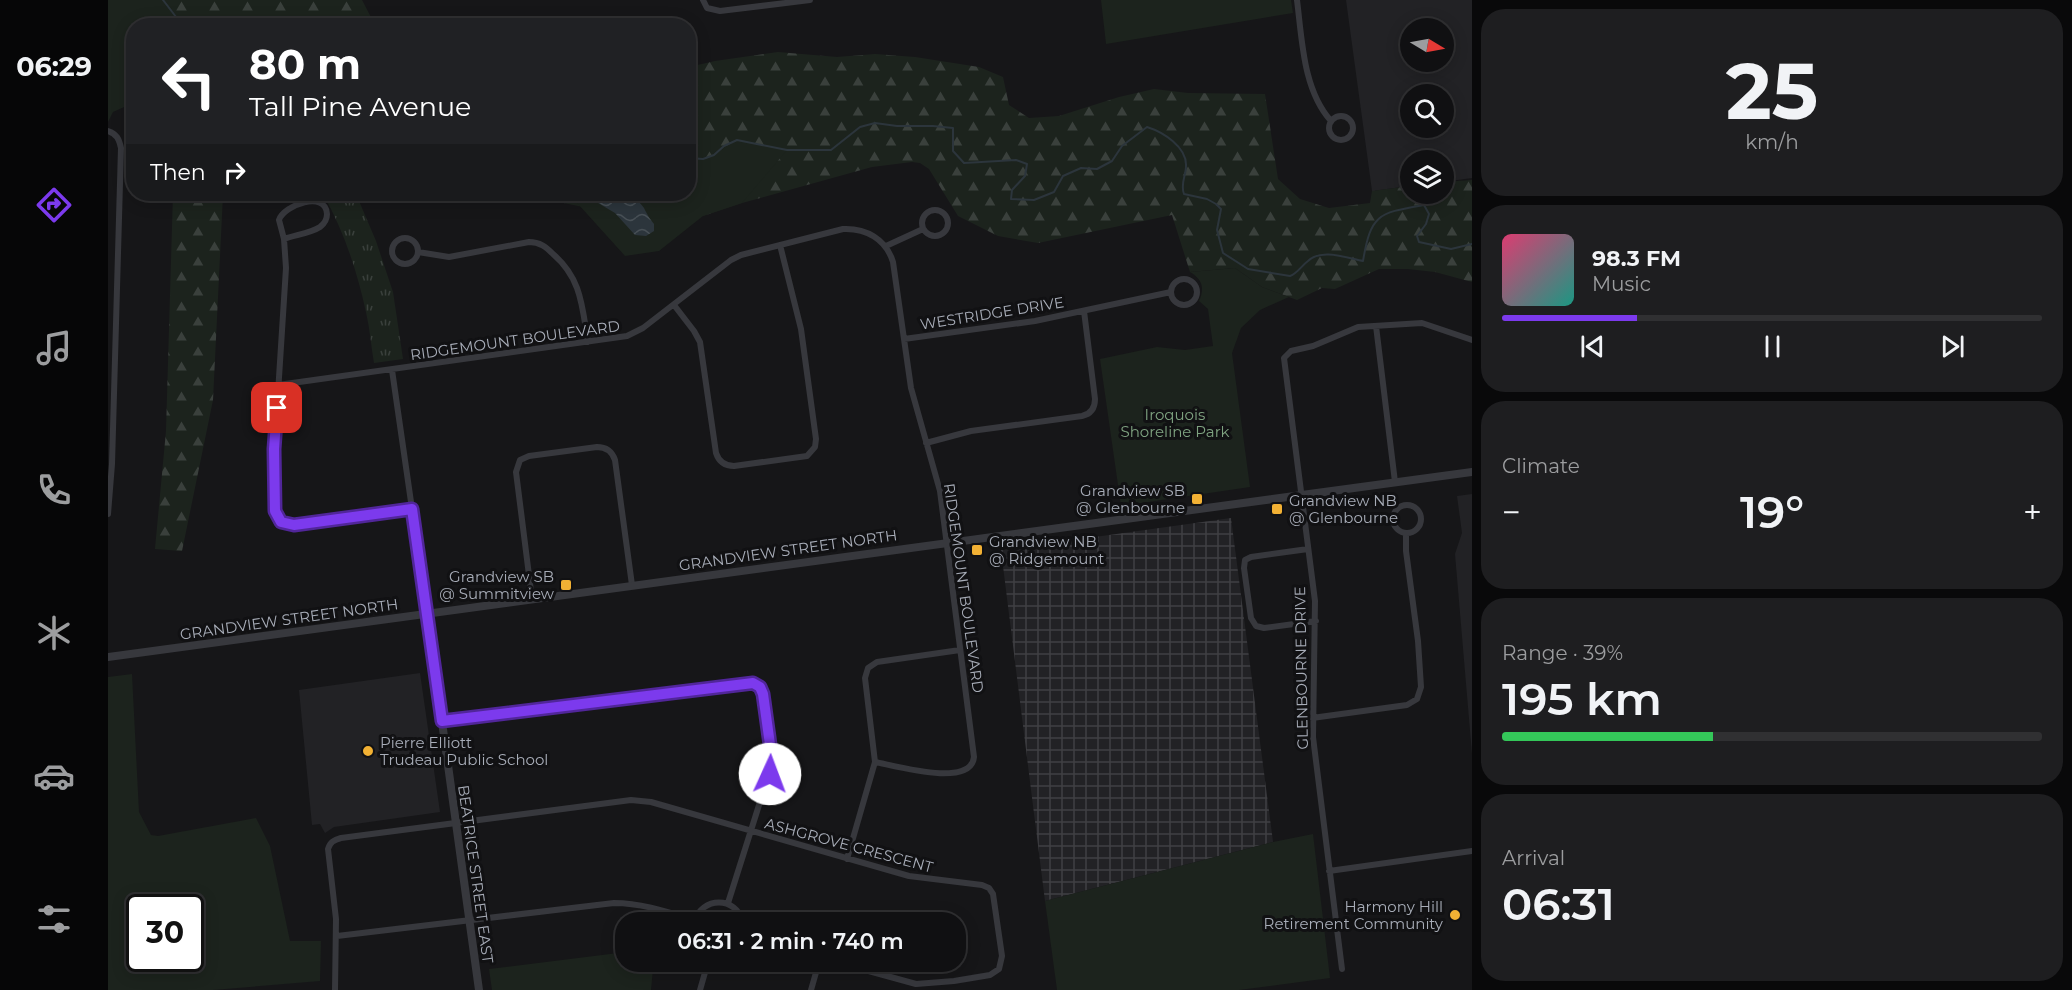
<!DOCTYPE html>
<html lang="en">
<head>
<meta charset="utf-8">
<style>
	body { margin:0; font-family:Montserrat,sans-serif; background:#1e1e20; color:#f1f3f6; height:100vh; display:flex; flex-direction:column; font-size:22px; white-space:nowrap }
	* { box-sizing:border-box; margin:0 }
	p { font-size:20px; color:#9c9d9f }
	.icon { flex:none; width:33px; height:33px; fill:none; stroke:currentColor; stroke-width:2; stroke-linecap:round; stroke-linejoin:round }
	.map { position:relative; flex:1; overflow:hidden }
	.panel { display:flex; flex-direction:column; gap:9px; padding:9px; background:#09090a; width:600px }
	.panel>* { flex:none }
	.hud { position:absolute; left:18px; top:18px; width:570px; height:183px; border-radius:24px; box-shadow:0 3px 15px #0003,0 0 0 2px #303032; background:#202124; color:#fff; overflow:hidden }
	.needle { width:39px; rotate:100deg }
	.buttons { position:absolute; left:1292px; top:18px; display:grid; gap:12px }
	.buttons a { display:grid; place-items:center; width:54px; height:54px; border-radius:50%; background:#101012; box-shadow:0 3px 15px #0003,0 0 0 2px #303032; font-size:30px }
	.speed { position:absolute; left:18px; top:894px; display:flex; gap:12px; font-size:30px; font-weight:700; text-align:center }
	.speed>* { display:grid; place-content:center; width:78px; height:78px; border-radius:50%; background:#101012; box-shadow:0 3px 15px #0003,0 0 0 2px #303032; line-height:1 }
	.speed .limit { border:3px solid #111; border-radius:9px; background:#fff; color:#111 }
	.pin { position:absolute; display:grid; place-items:center; width:51px; height:51px; color:#fff; margin:-26px; border-radius:12px; box-shadow:0 3px 9px #0006 }
	.me { position:absolute; width:66px; margin:-33px; rotate:2deg; stroke-linejoin:round; filter:drop-shadow(0 0 4px #0008) }
	.turn { display:flex; align-items:center; gap:21px; height:126px; padding:0 24px; font-size:27px }
	.turn .icon { width:78px; height:78px; stroke-width:2.5 }
	.turn b { display:block; font-size:42px; line-height:51px }
	.then { display:flex; align-items:center; height:57px; padding:0 24px; background:#0003; gap:12px; font-size:22px }
	.big { font-size:45px; font-weight:600; line-height:1.1 }
	.panel .widget { flex:1; display:flex; flex-direction:column; justify-content:center; gap:9px; min-width:0; padding:0 21px; border-radius:24px; background:#1e1e20 }
	.panel .dial { align-items:center; gap:0 }
	.dial b { font-size:78px; line-height:1 }
	.song { display:flex; align-items:center; gap:18px }
	.cover { width:72px; height:72px; border-radius:9px; background:linear-gradient(135deg,hsl(340 70% 55%),hsl(170 70% 35%)) }
	.played { height:6px; border-radius:3px; background:linear-gradient(90deg,#7c3aed 25%,#303032 25%) }
	.keys { display:flex; justify-content:space-around; direction:ltr }
	.heat { display:flex; justify-content:space-between; align-items:center; font-size:33px; direction:ltr }
	.charge { height:9px; border-radius:4px; background:linear-gradient(90deg,#34c759 39%,#303032 0) }
	.trip { position:absolute; left:507px; top:912px; width:351px; height:60px; border-radius:24px; background:#101012; box-shadow:0 3px 15px #0003,0 0 0 2px #303032; font-weight:600; line-height:60px; text-align:center }
	main { display:flex; flex:1; min-height:0 }
	.dock { display:flex; flex-direction:column; width:108px; justify-content:space-around; align-items:center; background:#060607; color:#9c9d9f }
	.dock .icon { width:42px; height:42px }
	.dock .active { color:#7c3aed }
	.dock b { font-size:27px; color:#f1f3f6 }
	.map>svg:first-child { display:block }
</style>
</head>
<body>
<main>
<nav class="dock">
<b>06:29</b>
<svg class="icon active" aria-label="directions" viewBox="0 0 24 24"><path d="M12 3l9 9-9 9-9-9zM9 14v-3h6M13 9l2 2-2 2"/></svg>
<svg class="icon" aria-label="music" viewBox="0 0 24 24"><path d="M9 18V5l10-2v13"/><circle cx="6" cy="18" r="3"/><circle cx="16" cy="16" r="3"/></svg>
<svg class="icon" aria-label="phone" viewBox="0 0 24 24"><path d="M5 4h4l2 5-3 2q2 4 5 5l2-3 5 2v4C11 20 4 13 5 4z"/></svg>
<svg class="icon" aria-label="climate" viewBox="0 0 24 24"><path d="M12 3v18M4 7l16 10M4 17L20 7"/></svg>
<svg class="icon" aria-label="car" viewBox="0 0 24 24"><path d="M5 17H2v-5l4-1 3-4h7l3 4 3 1v5h-3M9 17h6M6 11h13"/><circle cx="7" cy="17" r="2"/><circle cx="17" cy="17" r="2"/></svg>
<svg class="icon" aria-label="filters" viewBox="0 0 24 24"><path d="M4 7h16M4 17h16"/><circle cx="9" cy="7" r="2"/><circle cx="15" cy="17" r="2"/></svg>
</nav>
<div class="map">
<svg width="1364" height="990" viewBox="0 0 1364 990">
	<defs>
		<pattern id="industrial-grid" width="8" height="8" patternUnits="userSpaceOnUse" patternTransform="scale(1.5)"><rect width="8" height="8" fill="#222225"/><path d="M0 4h8M4 0v8" fill="none" stroke="#3f3f43"/></pattern>
		<pattern id="grass-tufts" width="24" height="20" patternUnits="userSpaceOnUse" patternTransform="scale(1.5)"><rect width="24" height="20" fill="#1c231d"/><path d="M3 7l-1-3M5 7V3M7 7l1-3M15 17l-1-3M17 17v-4M19 17l1-3" fill="none" stroke="#3a403c"/></pattern>
		<pattern id="forest-firs" width="22" height="20" patternUnits="userSpaceOnUse" patternTransform="scale(1.5)"><rect width="22" height="20" fill="#1c231d"/><path d="M5 1l3.5 6h-7zM16 11l3.5 6h-7z" fill="#3a403c"/></pattern>
		<pattern id="water-waves" width="16" height="10" patternUnits="userSpaceOnUse" patternTransform="scale(1.5)"><rect width="16" height="10" fill="#2c353c"/><path d="M0 5q4-4 8 0t8 0" fill="none" stroke="#485056"/></pattern>
	</defs>
	<rect width="100%" height="100%" fill="#161618"/>
	<path fill="#222225" fill-rule="evenodd" d="M1238 0H1364V178L1335 182V160H1302V186L1264 191ZM1302 28H1335V62H1302ZM1302 94H1335V128H1302Z
		M1364 494V754L1347 554 1354 533 1349 496Z
		M312 673 332 812 226 827 217 833 212 824 204 825 191 690Z"/>
	<path fill="url(#industrial-grid)" d="M1123 518 1165 842 937 901 893 550Z"/>
	<path fill="url(#grass-tufts)" d="M215 194H248L268 241 285 292 295 359 266 363C263 346 262 329 258 312 249 271 236 231 215 194Z"/>
	<path fill="url(#forest-firs)" d="M12 0H254L267 25H35Z
		M670 52 729 57 767 54 807 57 871 67 895 77 901 105 921 118 951 116 1011 97 1046 89 1080 93 1157 94 1170 179 1192 199 1221 208 1262 203 1264 191 1302 186V194H1335V182L1364 180V282L1327 272 1300 269H1271L1227 289 1214 288 1189 300 1154 287 1127 268 1082 272 1064 215 930 243 890 236 850 216 821 169 812 163 804 162 764 167 634 203 595 216 580 194 581 67 607 61Z
		M65 194H115L105 400 74 551 47 549 58 431Z
		M413 194H478L475 207Z"/>
	<path fill="#1c231d" fill-rule="evenodd" d="M0 0H55L75 25 26 26 25 103 5 112 0 122Z
		M993 0H1183L1185 13 998 44Z
		M629 140 679 150 634 203 595 216 551 251 517 256 461 194H580L581 158C607 160 607 151 629 140Z
		M1127 268 1154 287 1181 297 1152 310 1133 328 1124 353 1142 487 1013 506 992 359 1049 347 1077 350 1105 346 1100 309 1091 301C1097 288 1094 279 1082 272Z
		M24 674 31 812 43 835 50 836 148 818 162 846 182 941H213L212 981 105 990H0V677ZM32 908H82V958H32Z
		M1205 834 1222 978 1131 990H949L937 901 1165 842Z
		M510 953 517 954 518 962H589V963L545 969 543 990H384L381 969Z"/>
	<path fill="url(#water-waves)" d="M481 194C496 192 526 191 536 208 539 214 541 218 546 224V231L538 236 527 235 507 213 485 200Z"/>
	<g fill="none" stroke-linecap="round" stroke-linejoin="round">
		<path stroke="#2c353c" stroke-width="2" d="M55 0 75 26
			M580 158 595 159 606 155 616 146 629 140 679 150H723L752 127 767 123 789 126H825L845 128V151L856 163 908 160 919 164 917 176 904 190 903 199 926 200 946 192 955 176 973 168 989 169 1004 161 1014 146 1039 127C1055 132 1079 147 1078 166 1078 176 1072 184 1076 194L1099 199 1108 204 1113 209 1109 230 1115 253 1140 269 1182 276C1190 273 1193 266 1200 261 1213 248 1239 258 1255 261 1263 213 1271 213 1316 205L1321 214 1318 224 1309 236 1311 242 1343 249 1364 244"/>
		<path stroke="#37383d" stroke-width="6" d="M595 0 599 8 612 11 702 0
			M1189 0C1194 39 1195 90 1223 121
			M1221 128a12 12 0 1 1 24 0a12 12 0 1 1-24 0Z
			M0 131C9 134 11 139 13 148L4 464 0 514
			M814 223a13 13 0 1 1 26 0a13 13 0 1 1-26 0Z
			M284 251a13 13 0 1 1 26 0a13 13 0 1 1-26 0Z
			M176 239C187 235 203 233 212 227 216 224 219 219 219 214 218 190 176 205 171 220L176 239 178 268 167 440 168 514 173 522 183 525 304 509
			M778 246 815 229
			M310 252 341 257 421 242C432 242 438 247 445 254 474 279 474 307 480 342
			M1063 292a13 13 0 1 1 26 0a13 13 0 1 1-26 0Z
			M566 305 586 331 592 342 608 453C611 462 617 466 626 466L699 456 707 447 708 439 693 329 672 245
			M1268 326 1287 482
			M796 339 927 321 1063 292
			M284 370 319 613
			M170 385 519 336 535 328 623 260 633 255 735 229C758 228 778 239 785 262L803 388 832 491 866 757C863 788 788 766 767 762
			M818 443 863 431 974 416C983 414 987 408 987 399L976 311
			M1285 519a14 14 0 1 1 28 0a14 14 0 1 1-28 0Z
			M1200 549 1143 557 1137 560 1136 568 1143 618 1148 626 1156 628 1208 621
			M424 599 408 472 412 460 421 456 489 447C498 447 504 451 507 460L524 585
			M1204 718 1299 705 1309 699 1313 687 1310 641 1298 551V533
			M334 721 638 683 648 684 655 695 664 764 620 903
			M739 859 767 762 757 678 760 668 769 662 852 650
			M1221 871 1364 851
			M586 922C594 896 628 896 635 922
			M229 936 506 903C534 903 560 912 586 920
			M1234 969 1205 737 1207 601 1176 358 1183 351 1205 346 1250 327 1314 323 1364 340
			M227 990 228 919 220 849C222 842 226 840 233 838L523 800 543 802 801 876 874 885 881 888 885 894 894 956 891 969 882 975 846 981 808 984 728 962
			M592 990 600 962
			M703 990 711 962"/>
		<path stroke="#37383d" stroke-width="8" d="M319 613 371 990
			M0 657 1364 472"/>
	</g>
	<g fill="none" stroke-linecap="round" stroke-linejoin="round">
		<defs>
			<path id="route" d="M169 408 166 449 167 511 173 522 186 525 304 509 334 721 645 683 652 687 655 694 664 759 662 774"/>
		</defs>
		<use href="#route" stroke="#51269a" stroke-width="15"/>
		<use href="#route" stroke="#7c3aed" stroke-width="10"/>
	</g>
	<g fill="#f2b134" stroke="#111113" stroke-width="2">
		<rect x="1083" y="493" width="12" height="12" rx="3"/>
		<rect x="1163" y="503" width="12" height="12" rx="3"/>
		<rect x="863" y="544" width="12" height="12" rx="3"/>
		<rect x="452" y="579" width="12" height="12" rx="3"/>
		<circle cx="260" cy="751" r="6"/>
		<circle cx="1347" cy="915" r="6"/>
	</g>
	<g text-anchor="middle" dominant-baseline="central" stroke-width="6" stroke-linejoin="round" paint-order="stroke">
		<g font-size="15" fill="#a8adb8" stroke="#111113">
			<text transform="translate(884 313) rotate(-9)">WESTRIDGE DRIVE</text>
			<text transform="translate(407 340) rotate(-8)">RIDGEMOUNT BOULEVARD</text>
			<text transform="translate(680 550) rotate(-8)">GRANDVIEW STREET NORTH</text>
			<text transform="translate(856 588) rotate(82)">RIDGEMOUNT BOULEVARD</text>
			<text transform="translate(181 619) rotate(-8)">GRANDVIEW STREET NORTH</text>
			<text transform="translate(1193 668) rotate(-91)">GLENBOURNE DRIVE</text>
			<text transform="translate(741 845) rotate(15)">ASHGROVE CRESCENT</text>
			<text transform="translate(368 874) rotate(82)">BEATRICE STREET EAST</text>
		</g>
		<g font-size="15" fill="#7fa381" stroke="#111113">
			<text x="1067" y="414">Iroquois<tspan x="1067" dy="17">Shoreline Park</tspan></text>
		</g>
		<g font-size="15" fill="#a8adb8" stroke="#111113" text-anchor="end">
			<text x="1077" y="490">Grandview SB<tspan x="1077" dy="17">@ Glenbourne</tspan></text>
			<text x="1181" y="500" text-anchor="start">Grandview NB<tspan x="1181" dy="17">@ Glenbourne</tspan></text>
			<text x="881" y="541" text-anchor="start">Grandview NB<tspan x="881" dy="17">@ Ridgemount</tspan></text>
			<text x="446" y="576">Grandview SB<tspan x="446" dy="17">@ Summitview</tspan></text>
			<text x="272" y="742" text-anchor="start">Pierre Elliott<tspan x="272" dy="17">Trudeau Public School</tspan></text>
			<text x="1335" y="906">Harmony Hill<tspan x="1335" dy="17">Retirement Community</tspan></text>
		</g>
	</g>
</svg>
<div class="buttons">
<a><svg class="needle" viewBox="-14 -14 28 28"><path d="M0-13l5 13h-10z" fill="#e53935"/><path d="M0 13l5-13h-10z" fill="#9c9d9f"/></svg></a>
<a><svg class="icon" aria-label="search" viewBox="0 0 24 24"><circle cx="10" cy="10" r="6"/><path d="M15 15l6 6"/></svg></a>
<a><svg class="icon" aria-label="layers" viewBox="0 0 24 24"><path d="M12 4l9 5-9 5-9-5zM3 14l9 5 9-5"/></svg></a>
</div>
<div class="speed"><div class="limit">30</div></div>
<div class="pin" style="left:169px;top:408px;background:#d93025"><svg class="icon" aria-label="arrive" viewBox="0 0 24 24"><path d="M6 21V4h12l-3 4 3 4H6"/></svg></div>
<svg class="me" style="left:662px;top:774px" viewBox="-20 -20 40 40"><circle r="19" fill="#fff"/><path d="M0-13L10 11 0 6-10 11z" fill="#7c3aed"/></svg>
<div class="trip">06:31 · 2 min · 740 m</div>
<div class="hud">
<div class="turn"><svg class="icon" aria-label="left" viewBox="0 0 24 24"><path d="M17 20v-9H6M10 6l-5 5 5 5"/></svg><div><b>80 m</b>Tall Pine Avenue</div></div>
<div class="then">Then<svg class="icon" aria-label="right" viewBox="0 0 24 24"><path d="M7 20v-9h11M14 6l5 5-5 5"/></svg></div>
</div>
</div>
<section class="panel">
<div class="widget dial"><b>25</b><p>km/h</p></div>
<div class="widget">
<div class="song"><i class="cover"></i><div><b>98.3 FM</b><p>Music</p></div></div>
<div class="played"></div>
<div class="keys"><svg class="icon" aria-label="previous" viewBox="0 0 24 24"><path d="M18 5L8 12l10 7zM5 5v14"/></svg><svg class="icon" aria-label="pause" viewBox="0 0 24 24"><path d="M8 5v14M16 5v14"/></svg><svg class="icon" aria-label="next" viewBox="0 0 24 24"><path d="M6 5l10 7-10 7zM19 5v14"/></svg></div>
</div>
<div class="widget"><p>Climate</p>
<div class="heat"><a>−</a><b class="big">19°</b><a>+</a></div>
</div>
<div class="widget"><p>Range · 39%</p><b class="big">195 km</b><div class="charge"></div></div>
<div class="widget"><p>Arrival</p><b class="big">06:31</b></div>
</section>
</main>
</body>
</html>
